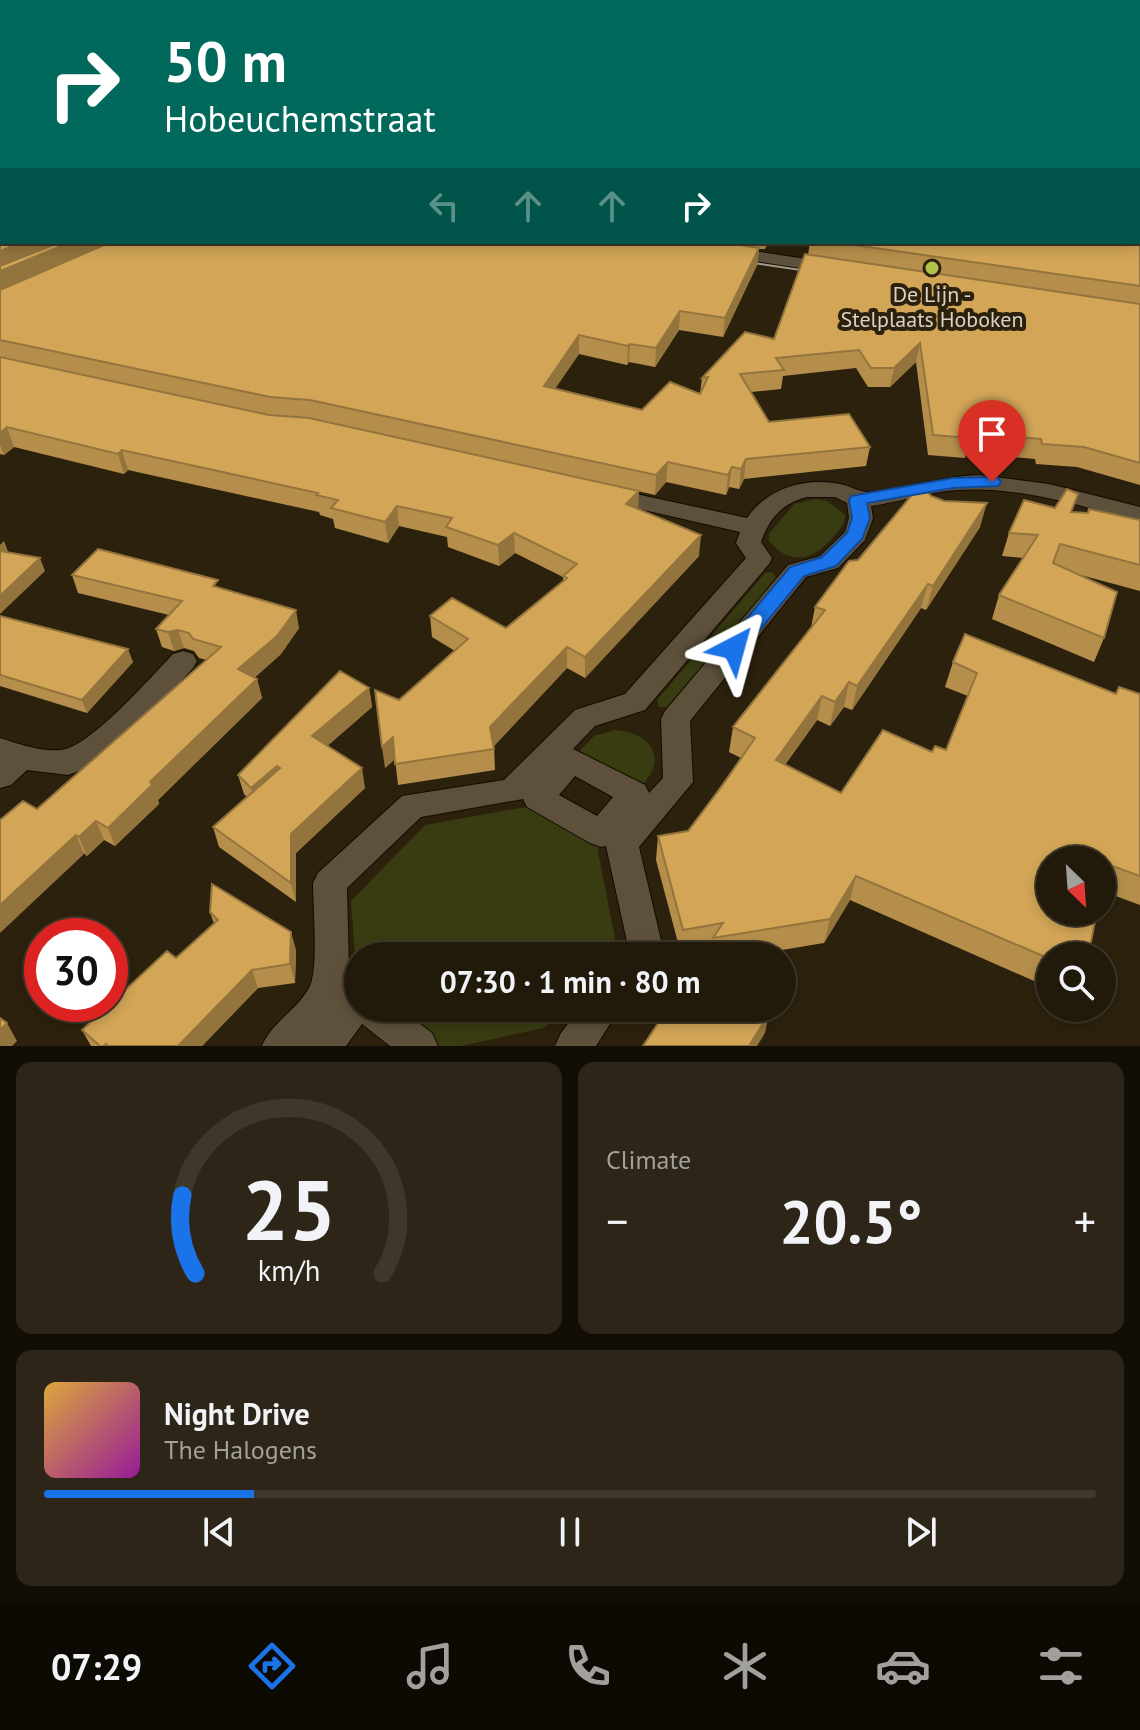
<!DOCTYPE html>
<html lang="en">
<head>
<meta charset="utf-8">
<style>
	body { margin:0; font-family:"PT Sans",sans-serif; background:#2d2618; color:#f1f3f6; height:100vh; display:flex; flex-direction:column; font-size:30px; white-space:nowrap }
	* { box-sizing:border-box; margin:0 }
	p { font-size:26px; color:#a2a09c }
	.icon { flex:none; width:44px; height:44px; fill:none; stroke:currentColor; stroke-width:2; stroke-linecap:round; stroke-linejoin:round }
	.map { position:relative; height:1046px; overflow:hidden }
	.panel { display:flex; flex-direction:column; gap:16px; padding:16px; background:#120e06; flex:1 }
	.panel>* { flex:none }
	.hud { position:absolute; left:0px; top:0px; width:1140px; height:244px; box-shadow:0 4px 12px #0003,0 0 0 2px #3e382b; background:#00695c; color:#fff; overflow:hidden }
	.needle { width:52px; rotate:155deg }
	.controls { position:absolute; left:1036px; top:846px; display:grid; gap:16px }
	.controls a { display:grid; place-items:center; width:80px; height:80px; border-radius:50%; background:#21190a; box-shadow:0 4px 12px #0003,0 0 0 2px #3e382b; font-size:40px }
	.speed { position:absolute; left:24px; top:918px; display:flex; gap:16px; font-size:40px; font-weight:700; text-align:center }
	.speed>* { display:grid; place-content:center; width:104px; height:104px; border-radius:50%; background:#21190a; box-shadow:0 4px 12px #0003,0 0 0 2px #3e382b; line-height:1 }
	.speed .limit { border:12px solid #d22; background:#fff; color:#111 }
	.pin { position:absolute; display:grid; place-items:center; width:68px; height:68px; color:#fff; margin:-82px -34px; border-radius:50% 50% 50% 0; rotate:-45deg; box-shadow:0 0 8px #0007 }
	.pin .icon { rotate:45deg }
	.me { position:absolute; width:88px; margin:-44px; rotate:39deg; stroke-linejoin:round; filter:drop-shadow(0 0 6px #0008) }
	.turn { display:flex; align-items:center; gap:28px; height:168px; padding:0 32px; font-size:36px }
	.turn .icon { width:104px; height:104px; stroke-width:2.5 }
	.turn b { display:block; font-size:56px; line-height:68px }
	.lanes { display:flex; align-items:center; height:76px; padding:0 32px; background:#0003; justify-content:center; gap:40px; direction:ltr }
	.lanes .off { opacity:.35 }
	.big { font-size:60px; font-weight:700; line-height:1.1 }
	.panel .widget { flex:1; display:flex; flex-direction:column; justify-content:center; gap:12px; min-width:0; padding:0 28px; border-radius:16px; background:#2d2618 }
	.panel .dial { align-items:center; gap:0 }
	.dial svg { height:208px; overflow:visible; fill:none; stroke:#3e382b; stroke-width:7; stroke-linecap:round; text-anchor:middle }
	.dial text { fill:#f1f3f6; stroke:none }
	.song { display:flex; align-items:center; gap:24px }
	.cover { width:96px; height:96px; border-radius:12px; background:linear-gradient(135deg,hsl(40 70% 55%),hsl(300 70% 35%)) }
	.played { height:8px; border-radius:4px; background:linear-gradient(90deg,#1a73e8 20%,#3e382b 20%) }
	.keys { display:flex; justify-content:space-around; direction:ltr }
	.heat { display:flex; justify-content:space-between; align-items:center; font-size:44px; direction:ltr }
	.panel .tiles { flex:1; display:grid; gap:16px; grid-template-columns:1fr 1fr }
	.widget:last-child { grid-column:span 2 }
	.trip { position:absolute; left:344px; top:942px; width:452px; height:80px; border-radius:40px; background:#21190a; box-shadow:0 4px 12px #0003,0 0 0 2px #3e382b; font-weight:700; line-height:80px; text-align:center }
	.tabs { display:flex; height:128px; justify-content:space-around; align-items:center; background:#0d0a04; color:#a2a09c }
	.tabs .icon { width:56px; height:56px }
	.tabs .selected { color:#1a73e8 }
	.tabs b { font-size:36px; color:#f1f3f6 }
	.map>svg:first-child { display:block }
</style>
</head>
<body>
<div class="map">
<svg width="1140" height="1046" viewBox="0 0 1140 1046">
	<rect width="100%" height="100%" fill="#2c210d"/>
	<path fill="#393c11" d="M815 499 827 501 845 515C845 525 840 529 833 537 814 560 791 567 769 541V534L794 504Z
		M772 572 778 579 671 707H659L657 700 765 573Z
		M615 730C635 731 661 743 653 769 650 778 640 787 634 794L571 760 594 736Z
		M538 798 601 834 598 852 615 938 603 956H358V999L351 901 425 825 526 807Z
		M370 1008H568L544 1028 461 1046H419Z"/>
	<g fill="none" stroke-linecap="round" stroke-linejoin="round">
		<defs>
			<path id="minor" d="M727 247 833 263 842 268 833 273 721 256 718 252 721 248Z
				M979 475 1049 484 1140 507V521C1080 506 1020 486 957 490 928 492 900 502 871 506L873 518 865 540 838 568 806 577 690 721 693 782 639 847 663 949 660 956H623L628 946 606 846 601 847 590 843 527 807 523 799 421 817 347 888 349 968 346 987 358 982V1008H399L432 1033 438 1046H390L362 1024 346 1046H262C272 1022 297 1010 309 988 319 971 313 906 313 883L318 873 402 796 504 780 575 710 625 694 746 558 736 543 740 532 600 500 596 495 600 490 608 488 747 518C767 488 806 477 840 484 851 486 858 492 869 492 906 489 941 476 979 475ZM807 497H835L847 503 849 518 845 532 820 556 788 565 665 711 661 719 663 778 649 793 645 785 573 749 595 726 645 710 769 564 772 558 761 542C769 519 782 503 807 497ZM575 776 613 797 597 816 559 795Z
				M183 651 193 654 197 661 193 668 133 734 79 771 68 775 27 770 11 785 0 788V738C19 744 41 752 61 750 89 748 152 676 173 654Z
				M580 1008H620L596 1046H555L561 1033Z"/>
		</defs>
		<use href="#minor" stroke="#140a00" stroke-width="2"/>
		<use href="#minor" fill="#5e513c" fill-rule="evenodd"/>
		<path stroke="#a39a8c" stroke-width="2" d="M734 260 821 273"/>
	</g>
	<path fill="#b58e4b" d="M0 0H806L801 2H2V242H768L765 249H759L757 265 723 337 679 330 655 367 629 362 627 365 579 354 555 388 642 410 700 394 702 378 774 339 808 255 810 242H1138L1140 12V485L1077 467 1036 464 1035 459 966 453 965 458 928 455 916 362 890 387H868L856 368 783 376 781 389 751 392 769 422 870 447 866 466 744 479 739 489 729 487 726 495 666 482 655 495 486 457 638 509 699 556 585 678 567 668 494 746 495 770 398 785 395 759 385 768 399 700 455 651 432 637 430 616 506 628 563 582V577L515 553 499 566 448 547 447 537 399 526 388 543 335 528 333 519 320 515 319 512 128 470 124 474 14 447 4 455 0 454Z
		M931 496 980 527 926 610 921 608 852 710 844 707 830 726 817 720 785 765 841 793 932 752 946 750 968 696 945 687 953 662 1116 694H1140V905L1102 891 1050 956V988L850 900 824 943 745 956H711L712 948 681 954 656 860 658 836 688 831 741 758 729 752 733 727 811 628 815 607 858 560Z
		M1072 512 1140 520V591L1077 574 1104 638 1094 662 992 619 999 595 1023 558 1002 556 1009 533Z
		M72 575 220 588 299 628 281 654 254 678 257 679 262 698 158 800 159 804 115 846 104 840 87 856 37 809 207 660 199 658 194 651 184 648 174 651 162 647 156 629 169 615 78 593Z
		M0 616 133 662 87 713 0 686Z
		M369 688 372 707 327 746 365 788 296 853V902L219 847 213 827 247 797 244 794 238 775Z
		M210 912 296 950 295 983 258 988 202 1046H91L82 1030 176 958 214 924Z"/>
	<path fill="#93743d" d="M777 0H806L801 2H772Z
		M22 242H117L0 291V251Z
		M759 248 757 265 723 337 725 318Z
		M680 311 679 330 655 367 656 348Z
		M579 335V354L544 405V386Z
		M920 343 916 362 890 387 894 368Z
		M630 344 629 362 627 365 628 346Z
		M7 427 14 447 4 455 0 445V433Z
		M122 450 128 470 124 474 118 454Z
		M746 459 744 479 739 489 741 469Z
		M668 462 666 482 655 495 656 475Z
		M732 467 729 487 726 495 728 475Z
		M639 491 638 512 626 504Z
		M987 503 980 527 926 610 933 586Z
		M397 506 399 526 388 543 385 522Z
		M514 533 515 553 499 566 498 545Z
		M701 535 699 556 585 678V657Z
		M4 541 9 554 0 562V545Z
		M40 558 45 571 0 614V596Z
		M928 584 921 608 852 710 857 686Z
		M296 610 299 628 281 654 243 688 238 669Z
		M178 630 184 648 174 651 168 632Z
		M567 647V668L492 748 490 727Z
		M128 649 133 662 87 713 82 700Z
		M257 679 262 698 158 800 159 804 115 846 108 828 150 782Z
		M849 682 844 707 830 726 835 702Z
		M369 688 372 707 316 756 312 736Z
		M822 696 817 720 771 784 776 760Z
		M393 737 396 758 385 768 382 747Z
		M277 766 282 786 257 808 251 788Z
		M362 768 365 788 296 853V902L291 883V834Z
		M96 821 104 840 87 856 79 837Z
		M76 835 84 854 0 933V905Z
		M856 876 850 900 824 943 830 919Z
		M291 932 296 950 295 983 290 964Z
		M252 970 258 988 202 1046H178Z
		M769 1014 765 1033 757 1046H749Z
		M7 1023 17 1041 12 1046H0V1030Z"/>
	<path fill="#d2a557" stroke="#93743d" stroke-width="2" d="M0 0H777L772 2H2V242H22L0 251Z
		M936 0H959L957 2H936Z
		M1138 11 1140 12V286L833 242H1138Z
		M61 242H71L0 271V266Z
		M111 242H722L759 248 725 318 680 311 656 348 630 344 628 346 579 335 544 386 642 410 670 382 700 394 708 377 702 378 745 332 774 339 805 254 1140 304V463L1084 447 1042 444 1041 439 969 433 970 438 933 435 920 343 894 368H871L859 350 776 358 784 370 740 374 769 422 849 414 870 447 746 459 741 469 732 467 728 475 668 462 656 475 310 400 270 397 0 340V290Z
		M0 357 269 415 309 418 639 491 626 504 701 535 585 657 567 647 509 707 490 727 494 749 395 764 393 737 382 747 375 690 399 700 468 639 430 616 452 598 506 628 567 578 563 576 577 564 514 533 498 545 446 527 452 518 397 506 385 522 331 508 338 500 316 495 318 493 122 450 118 454 7 427 0 433Z
		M921 484 931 496 944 501 987 503 933 586 928 584 857 686 849 682 835 702 822 696 776 760 841 793 883 730 932 752 935 746 946 750 977 673 953 662 965 634 1116 694 1119 687 1140 694V876L1107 864 1102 890V860H1050V912H1097L1088 956H1050V959L856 876 830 919 713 938 723 923 683 930 658 836 688 831 722 786 755 738 733 727 825 610 815 607 849 561 858 560Z
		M1067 489 1078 494 1071 512 1088 513 1089 509 1140 520V565L1060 544 1053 563 1117 592 1104 638 999 595 1038 535 1009 533 1024 500 1055 508Z
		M98 549 218 580 213 586 296 610 277 636 238 669 257 679 150 782 152 785 108 828 96 821 79 837 76 835 0 905V820L23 801 37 809 221 647 193 639 189 633 178 630 168 632 156 629 182 601 72 575Z
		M0 551 40 558 0 596Z
		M0 616 128 649 82 700 0 675Z
		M340 671 369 688 312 736 362 768 291 834V883L213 827 280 768 277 766 251 788 238 775Z
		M212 884 291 932 290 964 252 970 178 1046H108L106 1044 104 1046H100L82 1030 167 951 176 958 218 920 210 912Z
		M668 1008H762L769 1014 749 1046H643Z
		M0 1018 7 1023 0 1030Z"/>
	<path fill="#1a73e8" stroke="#114b97" stroke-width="2" d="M992 477 998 478 1001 482 998 486 953 488 867 503 870 518 862 539 836 566 804 576 741 653H727L724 648 727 642 790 567 822 557 847 533 852 518 849 500 851 496 953 478Z"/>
	<circle fill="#b2c34c" stroke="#2c210d" stroke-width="3" cx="932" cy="268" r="8"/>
	<g text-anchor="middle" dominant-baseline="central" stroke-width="8" stroke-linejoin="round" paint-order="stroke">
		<g font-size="22" fill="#dad2c6" stroke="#2c210d">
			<text x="932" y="294">De Lijn -<tspan x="932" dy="25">Stelplaats Hoboken</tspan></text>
		</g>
	</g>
</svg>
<div class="controls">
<a><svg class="needle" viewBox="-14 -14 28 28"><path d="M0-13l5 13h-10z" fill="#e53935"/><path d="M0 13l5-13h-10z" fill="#a2a09c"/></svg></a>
<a><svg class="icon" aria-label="search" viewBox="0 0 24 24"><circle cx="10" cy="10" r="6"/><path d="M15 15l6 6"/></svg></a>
</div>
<div class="speed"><div class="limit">30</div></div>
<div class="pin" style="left:992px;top:482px;background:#d93025"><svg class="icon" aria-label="arrive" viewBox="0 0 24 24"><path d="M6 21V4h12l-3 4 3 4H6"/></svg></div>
<svg class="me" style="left:734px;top:648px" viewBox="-20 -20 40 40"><path d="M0-17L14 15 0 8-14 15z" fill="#1a73e8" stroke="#fff" stroke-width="4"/></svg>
<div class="trip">07:30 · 1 min · 80 m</div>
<div class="hud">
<div class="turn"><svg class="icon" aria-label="right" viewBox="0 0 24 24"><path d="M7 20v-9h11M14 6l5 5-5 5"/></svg><div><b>50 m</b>Hobeuchemstraat</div></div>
<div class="lanes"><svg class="icon off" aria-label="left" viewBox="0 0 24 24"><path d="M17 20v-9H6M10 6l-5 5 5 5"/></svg><svg class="icon off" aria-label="ahead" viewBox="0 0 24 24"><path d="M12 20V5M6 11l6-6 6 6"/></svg><svg class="icon off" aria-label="ahead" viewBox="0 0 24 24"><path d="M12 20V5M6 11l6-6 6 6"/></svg><svg class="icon" aria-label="right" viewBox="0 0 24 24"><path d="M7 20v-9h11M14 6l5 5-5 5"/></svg></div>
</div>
</div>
<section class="panel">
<div class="tiles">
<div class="widget dial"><svg viewBox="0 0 100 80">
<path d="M14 69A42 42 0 1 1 86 69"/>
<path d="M14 69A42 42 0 0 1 9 39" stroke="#1a73e8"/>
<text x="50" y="56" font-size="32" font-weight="700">25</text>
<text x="50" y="72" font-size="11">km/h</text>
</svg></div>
<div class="widget"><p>Climate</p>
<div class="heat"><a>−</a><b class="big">20.5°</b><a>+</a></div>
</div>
<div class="widget">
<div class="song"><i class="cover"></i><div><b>Night Drive</b><p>The Halogens</p></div></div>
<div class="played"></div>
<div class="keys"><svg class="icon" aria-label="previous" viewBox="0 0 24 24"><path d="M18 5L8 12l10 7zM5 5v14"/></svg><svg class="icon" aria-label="pause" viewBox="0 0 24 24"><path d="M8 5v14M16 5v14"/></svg><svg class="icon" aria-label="next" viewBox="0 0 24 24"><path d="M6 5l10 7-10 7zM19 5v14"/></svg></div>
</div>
</div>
</section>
<nav class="tabs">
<b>07:29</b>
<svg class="icon selected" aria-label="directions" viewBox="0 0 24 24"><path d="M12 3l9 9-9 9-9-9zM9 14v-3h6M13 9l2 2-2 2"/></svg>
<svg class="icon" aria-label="music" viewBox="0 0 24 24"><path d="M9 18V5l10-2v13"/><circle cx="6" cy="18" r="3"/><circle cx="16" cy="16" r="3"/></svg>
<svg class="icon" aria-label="phone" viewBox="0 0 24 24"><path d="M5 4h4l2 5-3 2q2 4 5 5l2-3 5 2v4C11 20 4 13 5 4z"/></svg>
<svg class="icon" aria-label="climate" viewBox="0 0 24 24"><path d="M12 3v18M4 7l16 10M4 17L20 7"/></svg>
<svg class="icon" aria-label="car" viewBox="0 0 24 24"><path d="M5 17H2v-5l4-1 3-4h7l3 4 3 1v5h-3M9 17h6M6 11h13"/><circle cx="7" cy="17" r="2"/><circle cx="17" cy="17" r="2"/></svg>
<svg class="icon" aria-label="filters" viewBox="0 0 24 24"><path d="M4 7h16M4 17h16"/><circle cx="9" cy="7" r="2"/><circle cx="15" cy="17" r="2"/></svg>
</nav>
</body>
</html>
